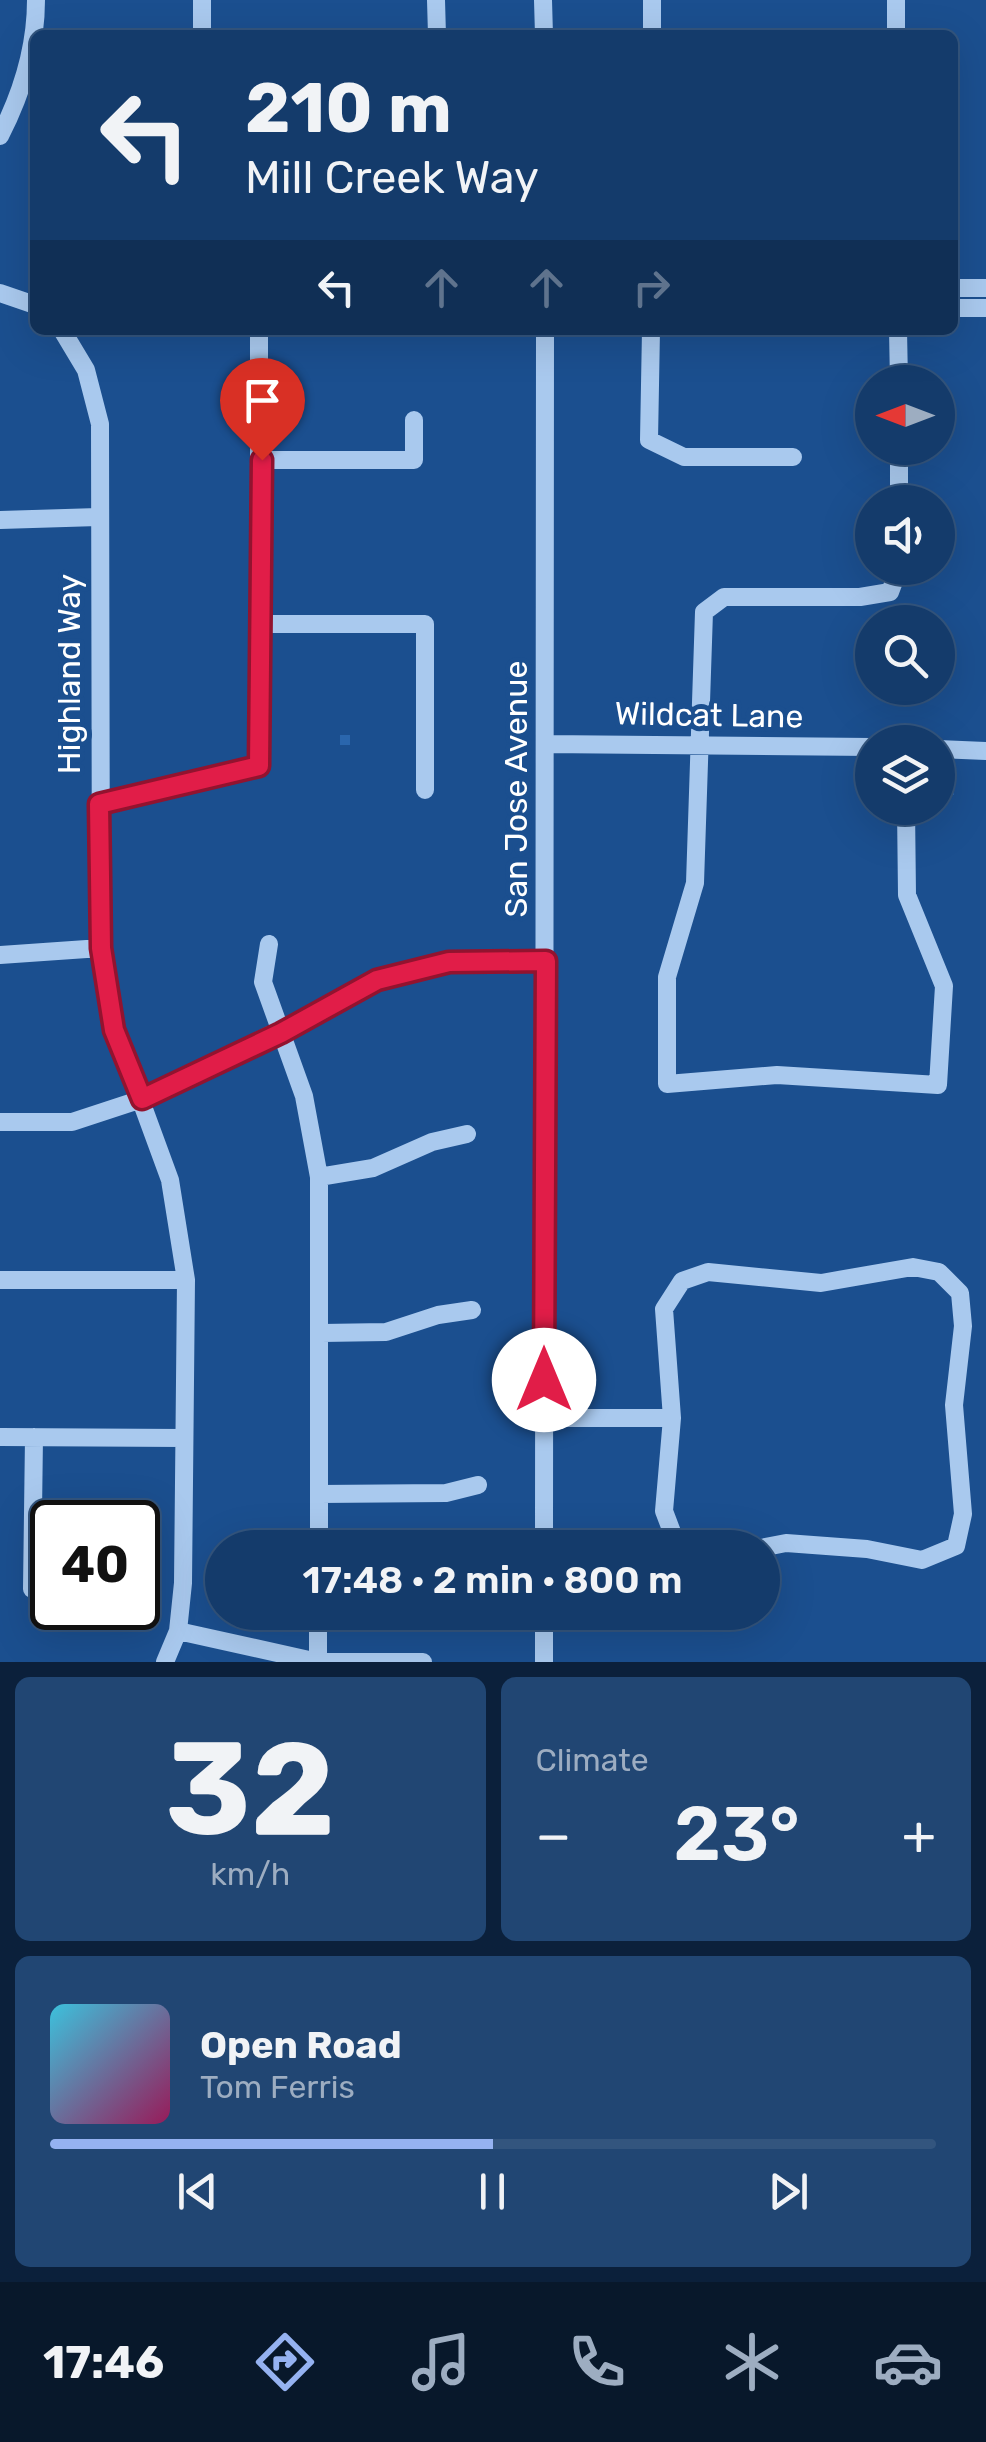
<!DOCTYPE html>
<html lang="en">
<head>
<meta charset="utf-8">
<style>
	body { margin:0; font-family:Rubik,sans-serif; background:#214673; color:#f1f3f6; height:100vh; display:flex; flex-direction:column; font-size:38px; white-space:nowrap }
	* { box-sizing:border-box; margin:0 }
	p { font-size:32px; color:#9dadc1 }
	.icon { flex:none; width:55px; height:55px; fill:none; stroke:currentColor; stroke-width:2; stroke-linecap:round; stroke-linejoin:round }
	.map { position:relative; height:1662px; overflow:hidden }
	.panel { display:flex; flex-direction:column; gap:15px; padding:15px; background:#0b203b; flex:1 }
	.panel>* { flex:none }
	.banner { position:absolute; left:30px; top:30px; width:928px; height:305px; border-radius:15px; box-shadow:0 10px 40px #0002,0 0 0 2px #33557e; background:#143b6b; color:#f1f3f6; overflow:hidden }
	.needle { width:65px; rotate:270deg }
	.tools { position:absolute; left:855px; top:365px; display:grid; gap:20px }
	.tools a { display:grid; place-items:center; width:100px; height:100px; border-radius:50%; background:#143b6b; box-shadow:0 10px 40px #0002,0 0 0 2px #33557e; font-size:50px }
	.speed { position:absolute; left:30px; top:1500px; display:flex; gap:20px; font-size:50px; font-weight:700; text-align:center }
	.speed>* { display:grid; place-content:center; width:130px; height:130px; border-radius:50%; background:#143b6b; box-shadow:0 10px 40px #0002,0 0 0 2px #33557e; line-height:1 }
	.speed .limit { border:5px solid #111; border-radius:15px; background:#fff; color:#111 }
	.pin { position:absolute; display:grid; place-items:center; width:85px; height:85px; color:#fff; margin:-102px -42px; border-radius:50% 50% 50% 0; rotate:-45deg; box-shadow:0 0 10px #0007 }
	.pin .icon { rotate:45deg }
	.me { position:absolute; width:110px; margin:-55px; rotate:0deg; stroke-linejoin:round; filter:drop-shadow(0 0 8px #0008) }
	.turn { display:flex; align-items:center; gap:35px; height:210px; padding:0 50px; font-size:45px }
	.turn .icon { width:130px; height:130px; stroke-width:2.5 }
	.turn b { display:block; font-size:70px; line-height:85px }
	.lanes { display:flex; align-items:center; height:95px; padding:0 50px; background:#0003; justify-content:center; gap:50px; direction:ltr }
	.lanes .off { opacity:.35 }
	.big { font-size:75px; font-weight:600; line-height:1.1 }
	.panel .widget { flex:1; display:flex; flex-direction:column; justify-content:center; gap:15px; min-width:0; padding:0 35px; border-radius:15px; background:#214673 }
	.panel .dial { align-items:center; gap:0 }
	.dial b { font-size:130px; line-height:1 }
	.song { display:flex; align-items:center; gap:30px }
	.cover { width:120px; height:120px; border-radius:15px; background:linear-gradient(135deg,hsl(190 70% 55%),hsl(330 70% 35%)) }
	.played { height:10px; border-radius:5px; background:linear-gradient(90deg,#95b2f1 50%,#33557e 50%) }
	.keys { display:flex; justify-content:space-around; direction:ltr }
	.heat { display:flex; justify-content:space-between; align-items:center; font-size:55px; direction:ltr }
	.panel .tiles { flex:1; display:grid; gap:15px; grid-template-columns:1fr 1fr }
	.widget:last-child { grid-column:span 2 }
	.trip { position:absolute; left:205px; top:1530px; width:575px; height:100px; border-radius:50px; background:#143b6b; box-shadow:0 10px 40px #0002,0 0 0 2px #33557e; font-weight:600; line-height:100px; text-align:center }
	.dock { display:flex; height:160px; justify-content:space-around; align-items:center; background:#08182b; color:#9dadc1 }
	.dock .icon { width:70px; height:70px }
	.dock .selected { color:#95b2f1 }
	.dock b { font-size:45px; color:#f1f3f6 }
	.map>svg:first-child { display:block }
</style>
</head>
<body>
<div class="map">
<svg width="986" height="1662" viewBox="0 0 986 1662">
	<rect width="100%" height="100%" fill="#1b4f8f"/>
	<path fill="#2a66ad" d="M340 735H350V745H340Z
		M942 782H954V795H941Z"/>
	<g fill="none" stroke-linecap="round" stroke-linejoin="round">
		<path stroke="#a9c9ee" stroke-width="18" d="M202 0V35
			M436 0 437 35
			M543 0 544 35
			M896 0V35
			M652 35V0
			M0 136C22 93 36 49 36 0
			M952 288H986
			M0 293 35 305
			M952 308H986
			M62 330 86 370 100 424 101 948 115 1030 170 1180 186 1280 183 1583 178 1631 165 1662
			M651 330 649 440 684 457H793
			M898 330 899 382
			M899 448V502
			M262 460H414V420
			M0 520 98 517
			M899 568 890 592 860 597H724L704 612 695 883 667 977V1084L777 1075 938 1085 944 986 907 895 906 808
			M259 624H425V790
			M545 744 872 747
			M938 749 986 751
			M99 804 259 766V330
			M269 944 263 982 304 1096 319 1177V1548
			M0 955 101 948
			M0 1122H72L142 1099 377 981 449 962 546 961
			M319 1177 373 1168 432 1142 467 1134
			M0 1280H186
			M322 1333 386 1332 438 1315 472 1310
			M543 1418H672
			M0 1437 184 1438
			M319 1494 446 1493 478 1485
			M544 1548 545 330
			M687 1548 675 1540 664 1511 672 1418 664 1309 682 1281 708 1272 821 1283 913 1267 939 1272 960 1293 963 1326 954 1405 963 1514 956 1546 922 1560 867 1549 786 1543 761 1548
			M32 1589 34 1437
			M544 1612V1662
			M178 1631 318 1662H423
			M318 1662V1612"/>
	</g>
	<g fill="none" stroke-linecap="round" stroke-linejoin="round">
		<defs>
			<path id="route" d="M262 460 259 766 99 804 101 948 114 1030 142 1099 281 1033 377 980 449 962 546 961 544 1380"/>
		</defs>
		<use href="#route" stroke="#92132f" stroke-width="25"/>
		<use href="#route" stroke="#e11d48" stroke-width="18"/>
	</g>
	<g text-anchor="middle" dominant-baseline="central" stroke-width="10" stroke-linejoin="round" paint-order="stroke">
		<g font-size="32" fill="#fff" stroke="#1b4f8f">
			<text transform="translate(69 674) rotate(-90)">Highland Way</text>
			<text transform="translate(709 715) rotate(1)">Wildcat Lane</text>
			<text transform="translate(516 789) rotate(-90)">San Jose Avenue</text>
		</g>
	</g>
</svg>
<div class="tools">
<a><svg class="needle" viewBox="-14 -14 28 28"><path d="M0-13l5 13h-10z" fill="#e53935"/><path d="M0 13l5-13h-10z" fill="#9dadc1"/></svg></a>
<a><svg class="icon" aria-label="sound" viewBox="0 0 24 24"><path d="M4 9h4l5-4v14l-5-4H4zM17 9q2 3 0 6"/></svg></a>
<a><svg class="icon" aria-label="search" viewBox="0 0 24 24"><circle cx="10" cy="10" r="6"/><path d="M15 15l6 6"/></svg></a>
<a><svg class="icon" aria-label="layers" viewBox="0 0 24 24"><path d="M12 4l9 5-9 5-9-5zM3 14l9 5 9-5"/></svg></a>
</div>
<div class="speed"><div class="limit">40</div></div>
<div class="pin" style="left:262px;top:460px;background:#d93025"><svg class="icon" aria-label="arrive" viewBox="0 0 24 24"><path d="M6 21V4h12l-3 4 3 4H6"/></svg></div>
<svg class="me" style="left:544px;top:1380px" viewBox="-20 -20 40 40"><circle r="19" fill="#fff"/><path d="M0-13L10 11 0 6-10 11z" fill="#e11d48"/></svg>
<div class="trip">17:48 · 2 min · 800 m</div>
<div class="banner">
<div class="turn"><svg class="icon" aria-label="left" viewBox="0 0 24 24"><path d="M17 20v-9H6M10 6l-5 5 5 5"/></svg><div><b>210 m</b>Mill Creek Way</div></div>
<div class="lanes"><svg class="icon" aria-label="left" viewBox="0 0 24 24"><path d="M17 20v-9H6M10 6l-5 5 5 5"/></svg><svg class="icon off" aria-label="ahead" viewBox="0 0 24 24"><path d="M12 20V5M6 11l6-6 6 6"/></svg><svg class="icon off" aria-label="ahead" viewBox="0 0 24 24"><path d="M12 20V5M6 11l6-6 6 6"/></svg><svg class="icon off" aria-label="right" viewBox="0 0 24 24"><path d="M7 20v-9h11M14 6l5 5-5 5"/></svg></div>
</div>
</div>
<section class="panel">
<div class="tiles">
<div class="widget dial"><b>32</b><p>km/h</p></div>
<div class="widget"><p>Climate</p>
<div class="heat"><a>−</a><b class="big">23°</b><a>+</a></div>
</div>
<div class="widget">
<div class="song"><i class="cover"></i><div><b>Open Road</b><p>Tom Ferris</p></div></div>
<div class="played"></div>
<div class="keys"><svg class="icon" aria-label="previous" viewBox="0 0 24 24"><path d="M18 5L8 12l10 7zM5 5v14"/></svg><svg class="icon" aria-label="pause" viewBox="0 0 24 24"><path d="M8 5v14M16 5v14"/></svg><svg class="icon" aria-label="next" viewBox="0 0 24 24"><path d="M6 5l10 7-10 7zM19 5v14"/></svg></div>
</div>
</div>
</section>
<nav class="dock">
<b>17:46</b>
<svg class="icon selected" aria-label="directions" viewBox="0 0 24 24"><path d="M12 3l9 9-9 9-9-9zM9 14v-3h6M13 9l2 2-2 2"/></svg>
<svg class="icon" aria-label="music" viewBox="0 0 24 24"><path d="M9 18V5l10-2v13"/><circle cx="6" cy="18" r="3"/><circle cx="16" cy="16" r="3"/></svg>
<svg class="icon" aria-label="phone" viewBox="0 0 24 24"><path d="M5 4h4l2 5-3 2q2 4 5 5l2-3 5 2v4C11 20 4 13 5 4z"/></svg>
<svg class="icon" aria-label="climate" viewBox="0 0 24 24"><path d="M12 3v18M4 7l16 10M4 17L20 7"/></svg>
<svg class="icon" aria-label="car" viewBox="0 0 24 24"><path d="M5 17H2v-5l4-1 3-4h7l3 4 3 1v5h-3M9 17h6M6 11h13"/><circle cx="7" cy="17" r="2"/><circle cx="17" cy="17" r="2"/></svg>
</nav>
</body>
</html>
